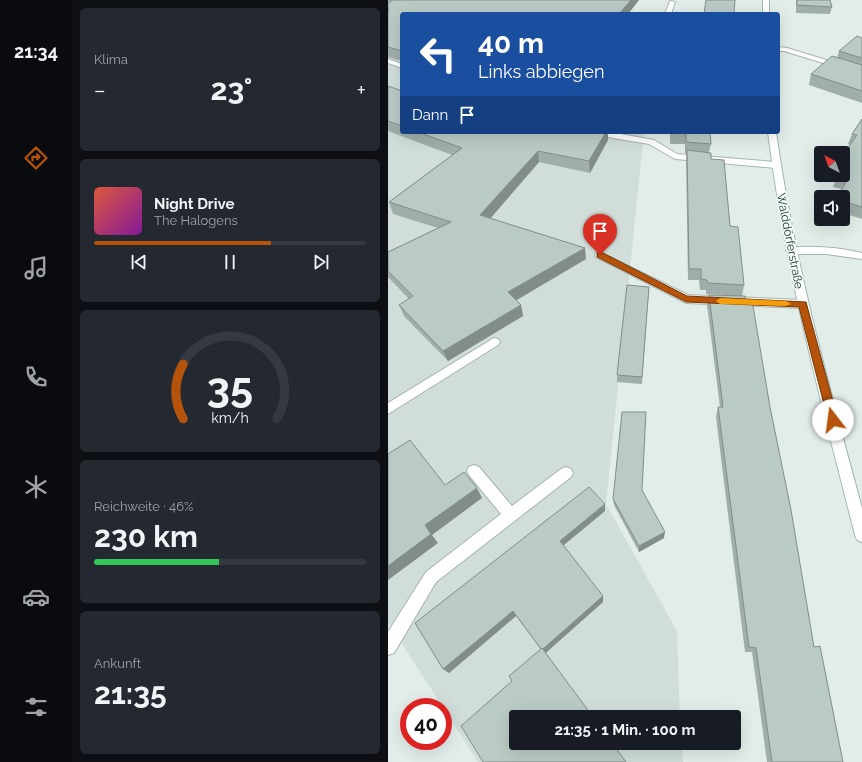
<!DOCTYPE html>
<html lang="de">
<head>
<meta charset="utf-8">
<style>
	body { margin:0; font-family:Raleway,sans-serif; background:#242831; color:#f1f3f6; height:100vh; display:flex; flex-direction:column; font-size:15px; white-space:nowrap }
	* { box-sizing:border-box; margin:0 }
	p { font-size:13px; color:#9ea1a6 }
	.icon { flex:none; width:22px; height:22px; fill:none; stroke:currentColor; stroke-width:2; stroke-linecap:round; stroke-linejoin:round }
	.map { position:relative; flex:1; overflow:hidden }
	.details { display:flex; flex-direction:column; gap:8px; padding:8px; background:#0d0f14; width:316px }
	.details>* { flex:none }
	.banner { position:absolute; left:12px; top:12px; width:380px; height:122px; border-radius:4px; box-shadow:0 4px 16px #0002; background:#1a4fa0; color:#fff; overflow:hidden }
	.needle { width:26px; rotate:319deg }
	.controls { position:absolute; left:426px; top:146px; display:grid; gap:8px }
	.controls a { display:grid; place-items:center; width:36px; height:36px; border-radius:4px; background:#171b24; box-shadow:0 4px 16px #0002; font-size:20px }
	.speed { position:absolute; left:12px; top:698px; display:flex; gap:8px; font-size:20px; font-weight:700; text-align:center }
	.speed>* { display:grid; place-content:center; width:52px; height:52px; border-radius:50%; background:#171b24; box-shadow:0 4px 16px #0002; line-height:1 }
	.speed .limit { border:6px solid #d22; background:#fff; color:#111 }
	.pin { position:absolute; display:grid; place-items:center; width:34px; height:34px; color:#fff; margin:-41px -17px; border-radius:50% 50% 50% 0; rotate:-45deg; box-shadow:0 0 4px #0007 }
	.pin .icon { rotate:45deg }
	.me { position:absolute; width:44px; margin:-22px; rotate:345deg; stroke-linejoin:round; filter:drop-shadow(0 0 3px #0008) }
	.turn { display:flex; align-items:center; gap:14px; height:84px; padding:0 12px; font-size:18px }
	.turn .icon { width:52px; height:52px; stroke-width:2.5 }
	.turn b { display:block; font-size:28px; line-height:34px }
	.then { display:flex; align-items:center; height:38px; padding:0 12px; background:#0003; gap:8px; font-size:15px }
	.big { font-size:30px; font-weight:700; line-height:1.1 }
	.details .card { flex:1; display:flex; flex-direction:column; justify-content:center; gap:6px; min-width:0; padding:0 14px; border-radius:6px; background:#242831 }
	.details .dial { align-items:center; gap:0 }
	.dial svg { height:104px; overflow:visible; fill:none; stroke:#363941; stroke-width:7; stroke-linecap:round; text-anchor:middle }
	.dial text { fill:#f1f3f6; stroke:none }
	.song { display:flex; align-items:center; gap:12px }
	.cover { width:48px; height:48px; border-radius:6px; background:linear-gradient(135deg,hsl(10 70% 55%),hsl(290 70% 35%)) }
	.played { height:4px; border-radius:2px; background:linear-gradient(90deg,#b45309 65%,#363941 65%) }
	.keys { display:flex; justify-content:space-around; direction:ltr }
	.heat { display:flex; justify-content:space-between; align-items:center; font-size:22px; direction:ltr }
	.charge { height:6px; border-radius:3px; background:linear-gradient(90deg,#34c759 46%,#363941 0) }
	.trip { position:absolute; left:121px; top:710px; width:232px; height:40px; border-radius:4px; background:#171b24; box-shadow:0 4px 16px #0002; font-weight:700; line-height:40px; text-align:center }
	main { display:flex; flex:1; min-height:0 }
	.tab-bar { display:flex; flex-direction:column; width:72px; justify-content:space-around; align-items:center; background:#090b0e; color:#9ea1a6 }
	.tab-bar .icon { width:28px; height:28px }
	.tab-bar .on { color:#b45309 }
	.tab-bar b { font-size:18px; color:#f1f3f6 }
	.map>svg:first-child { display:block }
</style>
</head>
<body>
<main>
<nav class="tab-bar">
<b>21:34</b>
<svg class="icon on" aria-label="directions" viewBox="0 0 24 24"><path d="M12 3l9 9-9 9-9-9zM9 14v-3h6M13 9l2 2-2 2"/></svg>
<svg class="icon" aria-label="music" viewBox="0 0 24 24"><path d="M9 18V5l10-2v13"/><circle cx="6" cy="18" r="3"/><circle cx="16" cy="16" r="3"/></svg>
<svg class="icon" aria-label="phone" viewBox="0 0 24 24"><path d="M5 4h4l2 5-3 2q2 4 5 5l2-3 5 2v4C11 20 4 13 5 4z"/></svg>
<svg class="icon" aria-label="climate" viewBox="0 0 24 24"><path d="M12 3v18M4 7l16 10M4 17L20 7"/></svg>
<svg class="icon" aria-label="car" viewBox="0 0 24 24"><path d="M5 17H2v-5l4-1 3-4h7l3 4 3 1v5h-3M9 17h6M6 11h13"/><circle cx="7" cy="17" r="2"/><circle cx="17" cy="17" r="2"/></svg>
<svg class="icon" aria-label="filters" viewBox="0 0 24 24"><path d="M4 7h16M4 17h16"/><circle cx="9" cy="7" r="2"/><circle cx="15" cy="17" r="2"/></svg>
</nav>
<section class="details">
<div class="card"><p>Klima</p>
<div class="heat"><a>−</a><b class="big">23°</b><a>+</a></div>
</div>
<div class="card">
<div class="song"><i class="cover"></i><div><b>Night Drive</b><p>The Halogens</p></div></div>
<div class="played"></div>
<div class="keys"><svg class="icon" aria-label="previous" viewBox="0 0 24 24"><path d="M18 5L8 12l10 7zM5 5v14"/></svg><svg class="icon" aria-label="pause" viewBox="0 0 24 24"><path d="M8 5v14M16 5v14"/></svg><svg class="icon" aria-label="next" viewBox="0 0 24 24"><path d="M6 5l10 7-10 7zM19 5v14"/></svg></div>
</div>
<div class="card dial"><svg viewBox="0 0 100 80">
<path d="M14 69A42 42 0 1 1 86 69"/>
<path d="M14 69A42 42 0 0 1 14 27" stroke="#b45309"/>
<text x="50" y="56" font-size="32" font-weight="700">35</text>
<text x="50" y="72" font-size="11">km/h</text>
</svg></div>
<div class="card"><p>Reichweite · 46%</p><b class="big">230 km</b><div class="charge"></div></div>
<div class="card"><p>Ankunft</p><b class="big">21:35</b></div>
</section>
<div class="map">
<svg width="474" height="762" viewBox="0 0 474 762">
	<rect width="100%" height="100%" fill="#e2ede9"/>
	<path fill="#d0ddd8" d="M2 0 14 14V132H256L218 504 289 631 292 717H128V743H294L295 762H90L0 622V1Z"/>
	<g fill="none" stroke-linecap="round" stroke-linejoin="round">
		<defs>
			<path id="lane" d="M282 1 287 2 283 14H277Z
				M0 59 14 64V68L0 63Z
				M211 132H221L266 140 289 154 387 162 391 165 387 168 287 159 261 144 220 137Z
				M212 252 300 295 415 300 419 301 420 304 419 307 415 308 298 303 208 257 207 255 208 253Z
				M106 338 110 339 112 342 110 345 0 414V403Z
				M86 465 91 467 124 506 173 469 178 467 183 469 185 473 183 477 48 582 6 653 0 655V632L38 572 113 514 81 475 79 471 81 467Z"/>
			<path id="street" d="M390 47 399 48 474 71V75L396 51H390Z
				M412 247C433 246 453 248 474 253V259L438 254H403L398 251 399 249Z"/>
			<path id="secondary" d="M375 0H381V14H375Z
				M380 132H388C406 261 440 383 474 508V542L469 540 467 535C433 401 397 270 380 132Z"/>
		</defs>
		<use href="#lane" stroke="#a4b5b1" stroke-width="2"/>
		<use href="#street" stroke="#a4b5b1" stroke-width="2"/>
		<use href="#secondary" stroke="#a0b9b2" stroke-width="2"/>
		<use href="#lane" fill="#fff" fill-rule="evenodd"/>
		<use href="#street" fill="#fff" fill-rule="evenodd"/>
		<use href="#secondary" fill="#fff" fill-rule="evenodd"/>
	</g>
	<path fill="#a0aea9" d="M0 0H251L240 14H14V61L0 57V3L2 2 0 1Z
		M408 0H442L444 7 442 14 408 13Z
		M474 38V103L421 85 423 74 449 58 451 51Z
		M0 86 14 91V132H220V140L202 173 151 162 102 218 198 259 128 300 133 305 135 316 60 361 16 316 11 305 21 299 0 277V252L50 228 5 214 1 202 64 155 0 131Z
		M474 119V219L455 213V197L454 189 445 187 449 176 455 175V155L462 145 460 144 464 134Z
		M282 132H322L323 144 321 152 342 226 356 285 354 296 318 294V290H312L311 280H300L298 161V153H297V144H282Z
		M261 287 254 384 229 382V375Z
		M321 295 358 300 382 407 426 647 455 762H379L364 652H357L328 417 330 407H332L319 305Z
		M254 490 276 538 251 552 226 505 225 499Z
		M217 511 175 546 215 596V602L158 653 124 681 153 649 128 616 61 673 27 623Z"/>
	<path fill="#828d8a" d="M243 0H251L240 14H231Z
		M218 132H220V140L202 173 201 161Z
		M150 151 151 162 95 227 92 215Z
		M197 248 198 259 122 304 120 292Z
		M133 305 135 316 60 361 55 351Z
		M89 488 94 498 44 535 50 543 0 580V566L37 525Z
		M217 504V511L173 547 172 541Z
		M277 532 276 538 251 552V546Z
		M215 596V602L156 654 154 650Z
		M125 611 128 616 61 673 55 669Z"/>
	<path fill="#bacac5" stroke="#828d8a" d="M5 0H243L231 14H14V51L0 47V10L1 9H0V3Z
		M318 0H347L346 14H316Z
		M409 0H442L444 7 409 5Z
		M469 36 474 38V58L451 51Z
		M444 56 474 65V91L423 74Z
		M0 86 14 91V126L0 121Z
		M474 119V207L455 201V197H449L460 179 449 176V175H455V165L459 159 455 158V155L469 135 464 134Z
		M30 132H218L201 161 150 151 92 215 197 248 120 292 133 305 55 351 11 305 25 296 0 271V252L63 222 1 202 74 148Z
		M282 132H322L323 144 298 142V133Z
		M299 150 323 153V159L336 160 342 226 350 227 356 285 320 283 319 280 313 279V269H301Z
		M239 285 261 287 254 377 229 375Z
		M321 295 357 296 358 300H364L382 407 403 510 426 647 432 646 455 762H384L368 648 361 647 330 407H335Z
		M234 412H258L254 490 277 532 251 546 225 499Z
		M22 440 57 485 76 472 89 488 37 525 43 534 0 566V454Z
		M201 487 217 504 172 541 215 596 155 649 154 648 153 649 125 611 55 669 27 623Z
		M154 648 205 717H128V743H224L238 762H95L73 726 124 681 121 676Z"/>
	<path fill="#b45309" stroke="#753606" d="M209 253H215L299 296 418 302 450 420 448 423H441L440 420 411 307 298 302 209 257Z"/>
	<path fill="#f59e0b" d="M332 298 398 301 403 304 398 306 332 304 328 301Z"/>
	<g text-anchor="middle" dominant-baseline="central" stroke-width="3.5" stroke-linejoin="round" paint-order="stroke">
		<g font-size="12" fill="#213e39" stroke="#f3f9f6">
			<text transform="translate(402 241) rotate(79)">Walddörferstraße</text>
		</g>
	</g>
</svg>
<div class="controls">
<a><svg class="needle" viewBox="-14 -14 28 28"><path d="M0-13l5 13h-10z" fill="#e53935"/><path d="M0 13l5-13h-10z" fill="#9ea1a6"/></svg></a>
<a><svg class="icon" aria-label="sound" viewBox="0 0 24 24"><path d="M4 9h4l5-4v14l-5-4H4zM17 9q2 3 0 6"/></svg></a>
</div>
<div class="speed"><div class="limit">40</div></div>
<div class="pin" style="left:212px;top:255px;background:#d93025"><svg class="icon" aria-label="arrive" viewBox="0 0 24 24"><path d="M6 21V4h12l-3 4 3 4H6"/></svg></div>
<svg class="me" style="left:445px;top:420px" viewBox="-20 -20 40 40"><circle r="19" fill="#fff"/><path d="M0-13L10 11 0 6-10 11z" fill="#b45309"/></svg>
<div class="trip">21:35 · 1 Min. · 100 m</div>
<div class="banner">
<div class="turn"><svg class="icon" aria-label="left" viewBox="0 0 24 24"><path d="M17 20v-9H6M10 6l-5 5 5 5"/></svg><div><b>40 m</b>Links abbiegen</div></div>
<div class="then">Dann<svg class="icon" aria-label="arrive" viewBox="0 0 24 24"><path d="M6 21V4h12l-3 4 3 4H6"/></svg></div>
</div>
</div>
</main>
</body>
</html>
